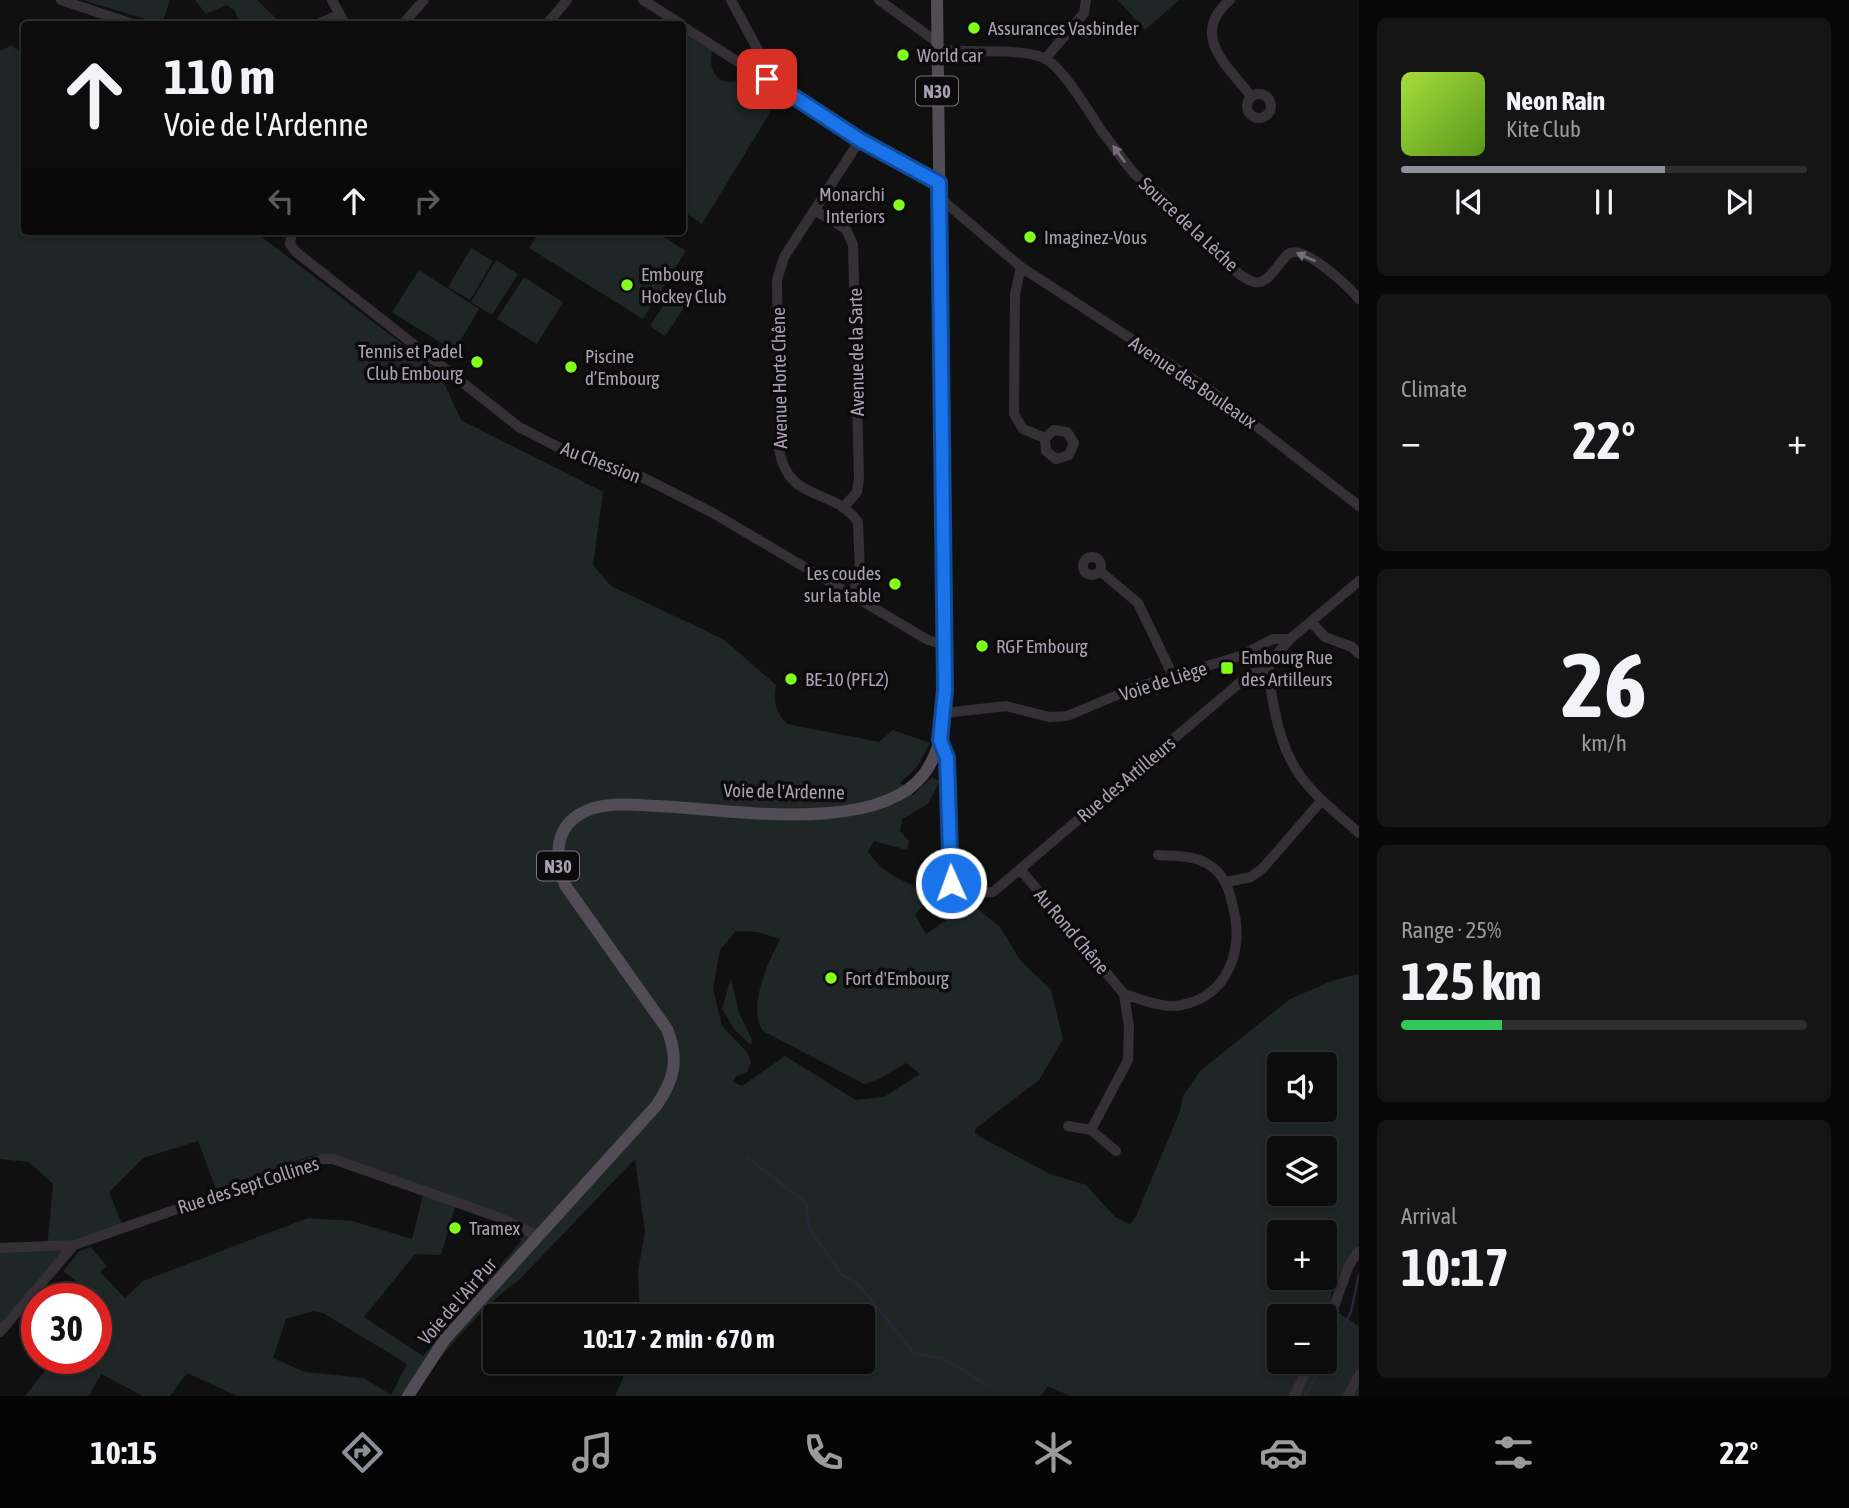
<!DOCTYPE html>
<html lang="en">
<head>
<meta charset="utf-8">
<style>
	body { margin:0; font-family:"Asap Condensed",sans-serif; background:#161516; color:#f1f3f6; height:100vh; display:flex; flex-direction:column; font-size:26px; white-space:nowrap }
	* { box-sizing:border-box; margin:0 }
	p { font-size:23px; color:#9a9b9d }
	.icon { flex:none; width:38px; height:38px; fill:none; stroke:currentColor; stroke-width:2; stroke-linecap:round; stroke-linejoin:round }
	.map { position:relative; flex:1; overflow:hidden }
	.details { display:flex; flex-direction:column; gap:18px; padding:18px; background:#070707; width:490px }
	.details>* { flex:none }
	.guide { position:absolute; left:21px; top:21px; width:665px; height:214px; border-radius:7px; box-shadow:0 4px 10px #0003,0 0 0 2px #2d2c2e; background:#0d0c0d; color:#f1f3f6; overflow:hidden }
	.controls { position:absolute; left:1267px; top:1052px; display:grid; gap:14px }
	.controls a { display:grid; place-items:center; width:70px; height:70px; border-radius:7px; background:#0d0c0d; box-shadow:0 4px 10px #0003,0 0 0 2px #2d2c2e; font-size:35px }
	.speed { position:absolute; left:21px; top:1283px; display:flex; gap:14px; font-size:35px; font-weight:700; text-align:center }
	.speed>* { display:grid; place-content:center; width:91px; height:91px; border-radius:50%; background:#0d0c0d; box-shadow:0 4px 10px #0003,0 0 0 2px #2d2c2e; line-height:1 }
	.speed .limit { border:10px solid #d22; background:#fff; color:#111 }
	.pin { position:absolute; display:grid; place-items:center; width:60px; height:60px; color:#fff; margin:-30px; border-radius:14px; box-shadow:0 4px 10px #0006 }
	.me { position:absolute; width:77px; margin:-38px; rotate:358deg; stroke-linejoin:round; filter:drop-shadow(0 0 5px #0008) }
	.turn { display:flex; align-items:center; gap:24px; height:147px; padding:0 28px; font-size:32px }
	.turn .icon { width:91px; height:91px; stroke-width:2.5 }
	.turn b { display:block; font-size:49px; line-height:60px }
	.lanes { display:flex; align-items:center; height:66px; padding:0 28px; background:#0003; justify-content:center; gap:35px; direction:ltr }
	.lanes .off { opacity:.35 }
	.big { font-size:52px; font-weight:700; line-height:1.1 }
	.details .card { flex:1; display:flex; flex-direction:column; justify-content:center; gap:10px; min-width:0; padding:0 24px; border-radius:10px; background:#161516 }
	.details .dial { align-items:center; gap:0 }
	.dial b { font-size:91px; line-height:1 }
	.song { display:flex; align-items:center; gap:21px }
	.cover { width:84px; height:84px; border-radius:10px; background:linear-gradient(135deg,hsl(80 70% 55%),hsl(90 70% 35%)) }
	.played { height:7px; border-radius:4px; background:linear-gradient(90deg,#8c9099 65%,#2d2c2e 65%) }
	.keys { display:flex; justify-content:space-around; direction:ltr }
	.heat { display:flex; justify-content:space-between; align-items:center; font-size:38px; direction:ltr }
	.charge { height:10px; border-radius:5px; background:linear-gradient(90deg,#34c759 25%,#2d2c2e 0) }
	.trip { position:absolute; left:483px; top:1304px; width:392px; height:70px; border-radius:7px; background:#0d0c0d; box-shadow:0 4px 10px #0003,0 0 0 2px #2d2c2e; font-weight:700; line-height:70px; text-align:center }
	.dock { display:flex; height:112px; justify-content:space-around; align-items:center; background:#050505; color:#9a9b9d }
	.dock .icon { width:49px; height:49px }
	.dock .active { color:#8c9099 }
	.dock b { font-size:32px; color:#f1f3f6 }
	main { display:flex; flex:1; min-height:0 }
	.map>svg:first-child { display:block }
</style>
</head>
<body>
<main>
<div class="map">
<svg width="1359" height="1396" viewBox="0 0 1359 1396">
	<rect width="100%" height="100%" fill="#111011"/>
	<path fill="#1e2726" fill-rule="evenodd" d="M82 0H170L162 24Z
		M195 0H257L282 24H240L235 11 226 5 206 14Z
		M1118 0H1179L1145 30Z
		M683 33 712 51C706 77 727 92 749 75L777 94 772 109 702 224 683 211Z
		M12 45 24 55V231H254L439 372 461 420 603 492 593 565 611 586 723 639 776 685C773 701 776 713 787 724L879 742 893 730 930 743 917 767 900 783 913 795 932 777 940 781 928 804 902 819 900 831 909 841 907 850 874 841 868 851C880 873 911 885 934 894L915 915 926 934 971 903 1000 927 1020 960 1051 990 1063 1039 1039 1080 975 1129V1134L1050 1174 1086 1185 1115 1217 1130 1224 1136 1216 1180 1111 1183 1096 1200 1071 1290 999 1334 980 1359 974V1243L1334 1283 1329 1307 1359 1326V1396H1070L1048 1386 1041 1396H615L630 1362H863V1316H640L638 1271 645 1232 635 1159 519 1280C475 1311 443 1357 407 1396H237L187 1373 170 1396H143L101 1374 89 1396H25L55 1358H96L95 1296 63 1271 80 1251 91 1247 107 1266 100 1272 125 1298 143 1281 308 1218 352 1221 412 1239 425 1187 330 1154H317L216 1189 198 1141 143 1158 109 1192 122 1224 72 1240 0 1327V1251L47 1249 53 1184 29 1162 0 1159V51ZM736 931 758 932 780 939C768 962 747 1008 763 1031L864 1084 879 1079 906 1063 920 1074 884 1097 856 1100 785 1056 742 1086 733 1082 735 1077 747 1072 751 1062 746 1051 722 1026 713 989 720 950ZM1279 1064H1325V1110H1279ZM1279 1148H1325V1194H1279ZM455 1207 516 1229 521 1241 423 1356 364 1317 415 1254 441 1255ZM1279 1232H1325V1278H1279ZM313 1311 323 1313 407 1364 391 1395 364 1378 305 1372 273 1358 286 1319ZM1279 1316H1325V1362H1279Z
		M540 231H655L686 251 643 319 529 248Z
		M471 248 493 261 470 300 448 287Z
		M496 260 518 274 492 315 471 302Z
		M419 270 479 309 454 351 392 312Z
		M524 277 563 302 537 344 497 319Z
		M673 291 688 302 665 336 650 326Z
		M731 978 739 1013 752 1040 751 1045 735 1030 722 1009Z"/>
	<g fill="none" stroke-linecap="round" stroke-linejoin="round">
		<path stroke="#2b2635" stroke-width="2.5" d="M747 1157 806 1203 809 1228 841 1274 860 1286 914 1353 944 1359 987 1385
			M1305 1396 1351 1312 1359 1274"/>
		<path stroke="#353036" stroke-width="10" d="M61 0 133 24
			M332 0 345 24
			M643 0 681 24
			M731 0 758 50 753 69
			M879 0 937 42
			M1230 0C1189 35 1227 65 1251 96
			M318 24 338 15
			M403 24 424 0
			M547 24 567 0
			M682 26 860 140 939 183
			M938 49C967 54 1019 47 1044 58 1063 67 1090 114 1103 133 1113 145 1122 159 1132 171 1140 181 1151 187 1161 195 1182 215 1228 274 1254 282 1270 286 1279 259 1290 253 1306 246 1349 287 1359 299
			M1045 59 1084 13 1086 0
			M1247 106a12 12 0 1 1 24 0a12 12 0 1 1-24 0Z
			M940 198 1021 267 1211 391 1359 506
			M814 210 846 229 853 245 859 478 857 492 843 508
			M292 231 290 244 296 252 519 427 558 447 644 478 713 513 928 640 945 645
			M1021 267 1015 294 1014 414 1023 429 1045 438
			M1054 430 1067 432 1074 443 1069 455 1056 459 1046 451 1045 438Z
			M1083 566a9 9 0 1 1 18 0a9 9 0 1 1-18 0Z
			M1100 571 1138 603 1173 676
			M852 597 860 571 858 522C833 486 788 504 779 449L777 280 784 257 860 140
			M1311 622 1325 637 1352 647 1359 654
			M1269 665C1268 679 1271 693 1274 707 1286 774 1310 790 1359 833
			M945 713 1006 706 1049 717 1067 716 1134 688 1240 656 1273 639H1290
			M1020 869 1124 994 1129 1027 1128 1060 1091 1130
			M1227 882 1251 877 1263 868 1322 800
			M951 883 977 893 993 892 1250 674 1261 672 1290 639 1359 581
			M932 907 951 883 947 758 940 740
			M1124 994C1141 999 1164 1009 1182 1005 1229 995 1244 949 1233 907 1229 888 1224 873 1206 863 1190 855 1175 856 1158 855
			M1068 1126 1091 1130 1116 1151
			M0 1248 74 1245
			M1325 1331 1349 1265 1359 1251
			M0 1332 74 1245 321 1159H333L498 1217 539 1236
			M1294 1396 1311 1362
			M1348 1396 1359 1375"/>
		<path stroke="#524c56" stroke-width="12" d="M408 1396 445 1339 656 1106C675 1079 679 1059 667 1029L565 885C555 858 553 827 584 812 605 801 634 805 658 806 727 809 877 836 924 774 951 737 945 688 945 645L937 0"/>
	</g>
	<defs><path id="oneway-solid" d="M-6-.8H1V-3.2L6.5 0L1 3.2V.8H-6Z" transform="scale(1.75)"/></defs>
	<g fill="#766e7b">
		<use href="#oneway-solid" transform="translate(1119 154) rotate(-126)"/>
		<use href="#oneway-solid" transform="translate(1306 257) rotate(-156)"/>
	</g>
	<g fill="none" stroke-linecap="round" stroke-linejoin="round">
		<defs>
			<path id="route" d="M767 79 860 140 939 183 945 690 940 740 947 758 951 883"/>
		</defs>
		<use href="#route" stroke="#114b97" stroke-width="18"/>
		<use href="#route" stroke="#1a73e8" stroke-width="12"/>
	</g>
	<g fill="#82fe1b" stroke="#0c0b0c" stroke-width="2.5">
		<circle cx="974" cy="28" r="7"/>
		<circle cx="903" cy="55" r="7"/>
		<circle cx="899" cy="205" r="7"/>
		<circle cx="1030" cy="237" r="7"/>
		<circle cx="627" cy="285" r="7"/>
		<circle cx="477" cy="362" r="7"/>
		<circle cx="571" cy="367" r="7"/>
		<circle cx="895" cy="584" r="7"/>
		<circle cx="982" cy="646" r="7"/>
		<rect x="1220" y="661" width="14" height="14" rx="3.5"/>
		<circle cx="791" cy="679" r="7"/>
		<circle cx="831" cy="978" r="7"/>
		<circle cx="455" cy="1228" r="7"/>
	</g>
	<g text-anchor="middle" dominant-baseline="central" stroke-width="7" stroke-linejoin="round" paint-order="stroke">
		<g fill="#0c0b0c" stroke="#7b7381" stroke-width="2">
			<rect x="916" y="76.5" width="42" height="29" rx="5"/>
			<rect x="537" y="851.5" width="42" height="29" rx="5"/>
		</g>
		<g font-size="18" font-weight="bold" fill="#aba0b3">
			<text x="937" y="91">N30</text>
			<text x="558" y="866">N30</text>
		</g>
		<g font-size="19" fill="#aba0b3" stroke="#0c0b0c" text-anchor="start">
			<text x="988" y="28">Assurances Vasbinder</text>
			<text x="917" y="55">World car</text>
			<text x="885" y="194" text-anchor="end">Monarchi<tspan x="885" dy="22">Interiors</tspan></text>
			<text x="1044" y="237">Imaginez-Vous</text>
			<text x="641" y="274">Embourg<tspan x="641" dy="22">Hockey Club</tspan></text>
			<text x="463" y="351" text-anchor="end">Tennis et Padel<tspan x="463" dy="22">Club Embourg</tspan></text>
			<text x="585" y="356">Piscine<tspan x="585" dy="22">d’Embourg</tspan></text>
			<text x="881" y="573" text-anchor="end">Les coudes<tspan x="881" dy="22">sur la table</tspan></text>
			<text x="996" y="646">RGF Embourg</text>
			<text x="1241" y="657">Embourg Rue<tspan x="1241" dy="22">des Artilleurs</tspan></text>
			<text x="805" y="679">BE-10 (PFL2)</text>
			<text x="845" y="978">Fort d'Embourg</text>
			<text x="469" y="1228">Tramex</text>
		</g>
		<g font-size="19" fill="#aba0b3" stroke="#0c0b0c">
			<text transform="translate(1189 224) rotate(43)">Source de la Lèche</text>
			<text transform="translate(856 352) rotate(-91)">Avenue de la Sarte</text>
			<text transform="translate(779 378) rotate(-91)">Avenue Horte Chêne</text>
			<text transform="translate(1193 382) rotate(34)">Avenue des Bouleaux</text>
			<text transform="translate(601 462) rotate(21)">Au Chession</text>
			<text transform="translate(1163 681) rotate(-18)">Voie de Liège</text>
			<text transform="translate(1126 779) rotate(-40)">Rue des Artilleurs</text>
			<text transform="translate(784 791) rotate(1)">Voie de l'Ardenne</text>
			<text transform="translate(1072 931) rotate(50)">Au Rond Chêne</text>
			<text transform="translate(248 1185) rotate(-18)">Rue des Sept Collines</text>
			<text transform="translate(457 1301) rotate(-49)">Voie de l'Air Pur</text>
		</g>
	</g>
</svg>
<div class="controls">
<a><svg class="icon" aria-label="sound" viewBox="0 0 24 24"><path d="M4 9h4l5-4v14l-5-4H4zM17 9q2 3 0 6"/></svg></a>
<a><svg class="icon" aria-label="layers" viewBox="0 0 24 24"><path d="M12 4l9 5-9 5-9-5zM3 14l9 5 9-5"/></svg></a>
<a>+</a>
<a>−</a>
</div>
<div class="speed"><div class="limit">30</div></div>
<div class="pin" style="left:767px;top:79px;background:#d93025"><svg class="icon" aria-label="arrive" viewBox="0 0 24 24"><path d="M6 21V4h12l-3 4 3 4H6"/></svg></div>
<svg class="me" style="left:951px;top:883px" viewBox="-20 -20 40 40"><circle r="17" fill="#1a73e8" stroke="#fff" stroke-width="3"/><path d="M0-11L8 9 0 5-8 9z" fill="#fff"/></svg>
<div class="trip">10:17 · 2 min · 670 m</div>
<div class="guide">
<div class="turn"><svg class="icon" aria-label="ahead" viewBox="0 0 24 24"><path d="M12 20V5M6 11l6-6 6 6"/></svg><div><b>110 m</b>Voie de l'Ardenne</div></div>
<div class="lanes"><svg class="icon off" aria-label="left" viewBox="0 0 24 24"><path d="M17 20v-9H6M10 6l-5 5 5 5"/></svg><svg class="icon" aria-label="ahead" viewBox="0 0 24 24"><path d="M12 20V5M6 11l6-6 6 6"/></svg><svg class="icon off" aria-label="right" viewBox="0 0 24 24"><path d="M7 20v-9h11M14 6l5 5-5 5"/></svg></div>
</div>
</div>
<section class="details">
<div class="card">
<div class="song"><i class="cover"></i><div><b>Neon Rain</b><p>Kite Club</p></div></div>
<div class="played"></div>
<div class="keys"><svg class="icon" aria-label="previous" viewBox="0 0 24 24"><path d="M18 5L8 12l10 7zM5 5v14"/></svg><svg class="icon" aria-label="pause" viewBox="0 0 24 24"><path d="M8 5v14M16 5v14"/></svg><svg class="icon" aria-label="next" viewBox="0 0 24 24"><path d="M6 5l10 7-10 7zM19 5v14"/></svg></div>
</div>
<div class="card"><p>Climate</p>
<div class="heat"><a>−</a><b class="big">22°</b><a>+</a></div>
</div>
<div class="card dial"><b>26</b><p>km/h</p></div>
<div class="card"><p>Range · 25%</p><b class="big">125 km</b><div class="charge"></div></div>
<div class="card"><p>Arrival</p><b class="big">10:17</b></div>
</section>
</main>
<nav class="dock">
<b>10:15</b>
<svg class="icon active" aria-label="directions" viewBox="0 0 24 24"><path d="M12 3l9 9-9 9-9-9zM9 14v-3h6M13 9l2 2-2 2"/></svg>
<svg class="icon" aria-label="music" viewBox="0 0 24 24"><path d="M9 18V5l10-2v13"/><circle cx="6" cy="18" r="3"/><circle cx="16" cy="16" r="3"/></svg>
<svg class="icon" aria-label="phone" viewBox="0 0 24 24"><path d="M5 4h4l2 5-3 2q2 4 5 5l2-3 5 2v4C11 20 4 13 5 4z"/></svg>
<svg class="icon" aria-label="climate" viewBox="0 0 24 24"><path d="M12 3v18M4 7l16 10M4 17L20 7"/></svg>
<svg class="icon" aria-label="car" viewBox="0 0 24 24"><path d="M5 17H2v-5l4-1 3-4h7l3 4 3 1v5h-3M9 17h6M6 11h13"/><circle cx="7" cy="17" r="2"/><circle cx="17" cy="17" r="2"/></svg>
<svg class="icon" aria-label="filters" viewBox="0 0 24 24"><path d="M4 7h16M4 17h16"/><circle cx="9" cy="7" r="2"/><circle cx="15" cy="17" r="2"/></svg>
<b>22°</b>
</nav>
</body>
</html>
